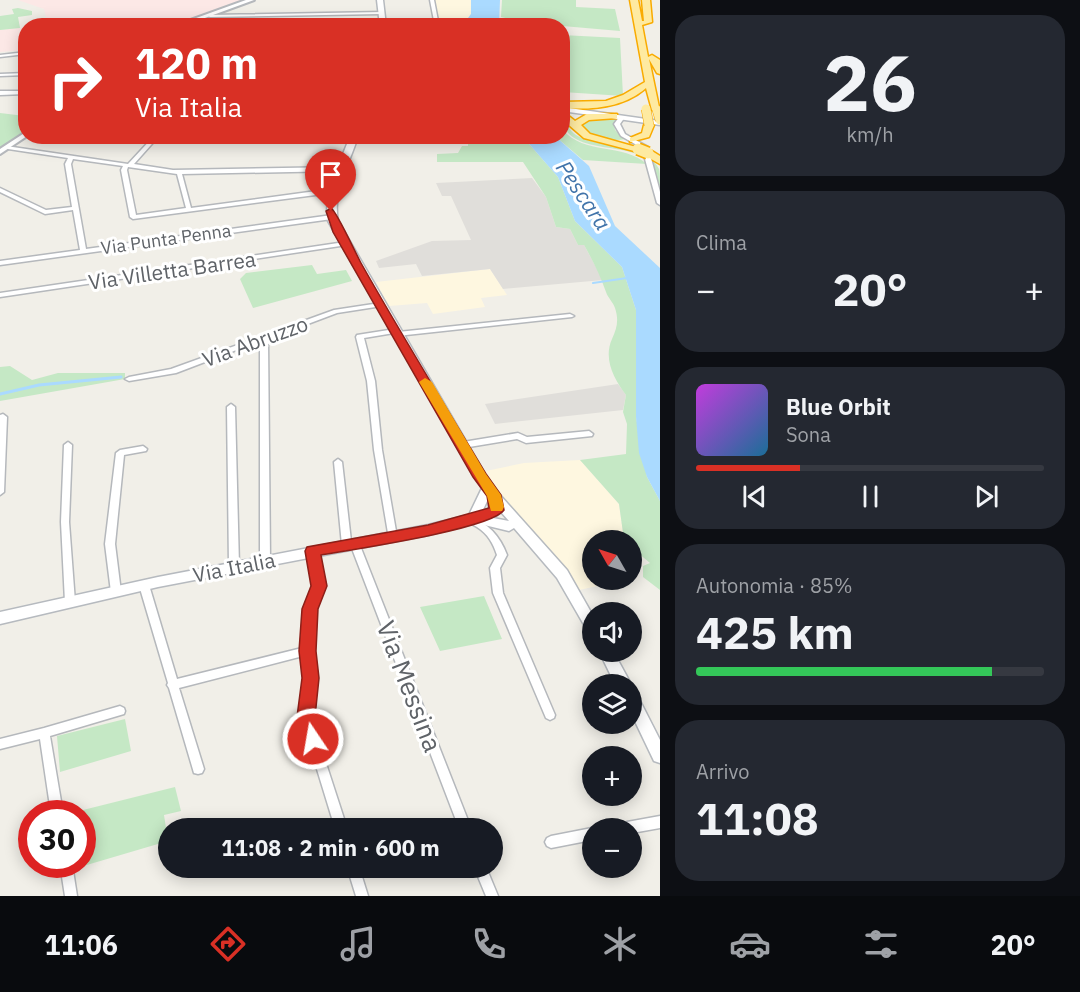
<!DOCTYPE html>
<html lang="it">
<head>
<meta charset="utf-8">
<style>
	body { margin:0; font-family:"IBM Plex Sans",sans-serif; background:#242831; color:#f1f3f6; height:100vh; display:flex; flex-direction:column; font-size:22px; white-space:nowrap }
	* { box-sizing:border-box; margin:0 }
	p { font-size:20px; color:#9ea1a6 }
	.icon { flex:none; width:33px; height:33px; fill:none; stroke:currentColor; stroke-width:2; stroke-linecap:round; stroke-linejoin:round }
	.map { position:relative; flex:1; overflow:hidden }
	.sheet { display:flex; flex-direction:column; gap:15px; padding:15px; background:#0d0f14; width:420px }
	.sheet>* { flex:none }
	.guide { position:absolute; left:18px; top:18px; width:552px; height:126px; border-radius:24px; box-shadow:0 3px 15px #0003; background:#d93025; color:#fff; overflow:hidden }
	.needle { width:39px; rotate:309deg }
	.buttons { position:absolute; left:582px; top:530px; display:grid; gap:12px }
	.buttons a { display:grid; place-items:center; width:60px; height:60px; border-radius:50%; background:#171b24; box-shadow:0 3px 15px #0003; font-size:30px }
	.speed { position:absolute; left:18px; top:800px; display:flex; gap:12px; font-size:30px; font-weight:700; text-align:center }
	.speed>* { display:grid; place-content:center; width:78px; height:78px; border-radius:50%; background:#171b24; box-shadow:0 3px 15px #0003; line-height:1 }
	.speed .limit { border:9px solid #d22; background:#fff; color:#111 }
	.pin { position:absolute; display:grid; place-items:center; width:51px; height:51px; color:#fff; margin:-62px -26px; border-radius:50% 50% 50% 0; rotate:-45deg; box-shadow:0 0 6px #0007 }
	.pin .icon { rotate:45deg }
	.me { position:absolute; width:66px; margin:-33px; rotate:348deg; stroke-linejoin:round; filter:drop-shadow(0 0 4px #0008) }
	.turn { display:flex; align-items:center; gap:21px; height:126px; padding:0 18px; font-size:27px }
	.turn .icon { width:78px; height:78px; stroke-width:2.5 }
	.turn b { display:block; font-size:42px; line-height:51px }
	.big { font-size:45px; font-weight:700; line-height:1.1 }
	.sheet .card { flex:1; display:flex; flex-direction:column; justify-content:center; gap:9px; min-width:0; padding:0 21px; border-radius:24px; background:#242831 }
	.sheet .dial { align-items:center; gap:0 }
	.dial b { font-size:78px; line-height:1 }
	.song { display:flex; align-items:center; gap:18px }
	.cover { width:72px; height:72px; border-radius:9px; background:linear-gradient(135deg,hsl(290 70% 55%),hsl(200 70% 35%)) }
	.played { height:6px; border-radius:3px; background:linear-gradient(90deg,#d93025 30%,#363941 30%) }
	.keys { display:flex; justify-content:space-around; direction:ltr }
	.heat { display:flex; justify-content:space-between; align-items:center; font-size:33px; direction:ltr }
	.charge { height:9px; border-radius:4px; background:linear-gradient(90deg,#34c759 85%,#363941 0) }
	.trip { position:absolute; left:158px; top:818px; width:345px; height:60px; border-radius:30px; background:#171b24; box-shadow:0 3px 15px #0003; font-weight:700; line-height:60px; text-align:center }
	.menu { display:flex; height:96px; justify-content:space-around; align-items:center; background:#090b0e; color:#9ea1a6 }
	.menu .icon { width:42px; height:42px }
	.menu .on { color:#d93025 }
	.menu b { font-size:27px; color:#f1f3f6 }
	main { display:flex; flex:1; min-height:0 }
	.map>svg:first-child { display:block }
</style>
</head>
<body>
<main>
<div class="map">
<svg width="660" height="896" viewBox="0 0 660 896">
	<rect width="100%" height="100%" fill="#f1efe8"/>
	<path fill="#fef7e0" d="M434 0H471V14L463 24 454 23 452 19 436 18Z
		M490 269 507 295 481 298 485 307 433 314 427 303 389 306 376 282Z
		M580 460 619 504 624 540H592V579H609L607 584 579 590 563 565 521 522 481 472 524 463Z"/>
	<path fill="#e0deda" d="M532 178 546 197 556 227 570 229 578 245H584L603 280 503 289 490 269 422 276 416 264 379 268 376 261 432 241 471 240 451 196H442L436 183Z
		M618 384 626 395 623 410 495 424 485 404Z"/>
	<path fill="#fce8e6" d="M18 0H246L170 26 42 25H48L44 9Z
		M25 27V50L0 52V30Z"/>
	<path fill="#c5e8c5" d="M502 0H576V7L615 9 620 31 528 23 501 17Z
		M18 8 32 11V15L18 17 20 28 0 30V16L14 14 12 9Z
		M562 35 620 38 623 96 563 92Z
		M0 113 25 116 26 131 0 148Z
		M562 116C567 122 569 131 576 135 596 148 648 144 659 169 660 174 660 182 660 188 658 181 656 171 652 165 633 138 564 159 562 116Z
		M599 118 618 120 614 123 615 130 626 139C609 142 593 138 580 127L585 121Z
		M563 130C584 155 623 143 647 164L583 160 556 137 562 136Z
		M468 137H523L558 177 575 221 622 267 636 310V417L647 477 660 501V590L643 577V566L650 563 632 548V540H624L619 504 580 460 626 454 627 424 623 412 626 395C614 379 603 359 612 339 617 328 619 320 615 308 613 302 608 298 606 292 600 275 593 261 584 245H578L570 229 556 227 546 197 523 162H437V154L458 153 462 146H468Z
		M312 265 317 274 346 270 352 281 253 308 240 279 246 273Z
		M10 366 32 380 58 373H125V379L0 401V367Z
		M484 596 502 639 440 651 420 607Z
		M125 719 131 751 60 772 57 736Z
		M175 787 181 811 164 815 168 841 80 867 79 864H82V813H71Z"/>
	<path fill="#aadaff" d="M471 0H500L499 25H463L471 14Z
		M523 137H556L589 166 615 226 660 268V501L647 477 639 453 636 417V310L622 267 575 221 558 177Z"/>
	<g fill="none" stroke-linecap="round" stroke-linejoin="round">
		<path stroke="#aadaff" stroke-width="2" d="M593 283 627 278"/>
		<path stroke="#aadaff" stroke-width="3" d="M0 394 39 385 121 377"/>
		<defs>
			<path id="minor" d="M430 0H434L439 26H435Z
				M383 12V14H381L210 17 208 16 210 15Z
				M26 52V54L0 57V55Z
				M26 73V75L0 76V74Z
				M0 91H26V94L0 95Z
				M620 116 625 117 620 124 625 134 648 147 660 192V205L657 203 642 148 621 136 614 124Z
				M154 136H159L134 164 173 170 341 167 344 169 341 171 182 174 191 208 331 189 334 191 331 193 133 219 130 217 121 170 123 166 73 159 71 164 86 249 332 215 335 217 332 219 0 265V261L80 250 73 210 45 214 0 192V188L46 210 72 207 65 164 68 158 8 149 5 147 6 146 128 164ZM128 167 177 174 186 208 136 215 127 170Z
				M345 242 348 244 347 245 0 297V293Z
				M380 303 382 304V306L337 313 268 339 270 560 268 562H262L260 560V341L176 373 129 381 125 379 129 377 171 369 334 310Z
				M570 314 574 316 572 317 397 336H394V333L364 338 375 381 382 450 397 537 395 539H389L374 450 367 381 356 337 357 335 395 329H398V332Z
				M231 404 235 407 239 566 237 568 234 570 231 568 229 566 227 407Z
				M3 414 7 417 4 492 0 495V415Z
				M589 431 593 434 592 436 526 443 517 439 463 448 459 445 463 442 518 433 527 437Z
				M68 442 72 445 69 522 75 602 73 605 70 606 67 605 65 602 61 522 64 445Z
				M143 446 147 449 146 451 124 455 115 544 121 592 119 595 116 596 113 595 111 592 105 544 116 453 120 450Z
				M338 459 342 462 351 541H357L359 543 471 828H459L351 546 347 548 344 547 342 545 334 462Z
				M469 516C488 523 500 536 507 555L500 568 503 593 555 715 554 718 550 720 546 718 493 593 490 568 497 555C493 543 488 534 477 527 472 524 468 523 465 519L466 517Z
				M312 548 315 549 317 551 324 586 315 609 312 651 316 678 311 717 347 828H335L301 717 306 678 303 656 179 688 204 769 202 773 198 774 194 773 169 688 167 685 168 683 139 585 141 582 144 581 147 582 149 585 177 679 302 648 305 609 314 586 307 551 309 549Z
				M120 706 124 708 125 711 124 714 50 736 63 813H51L40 739 0 749V739L44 728Z
				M660 816V828L632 833V828H621L623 824 627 822Z
				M592 828V840L551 848 547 846 545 842 547 838 551 836Z
				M60 864H72L77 896H65Z
				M347 867H359L368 896H356Z
				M474 867H486L498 896H486Z"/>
			<path id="tertiary" d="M246 0H254L183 26H174Z
				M26 132V136H27L0 154V149Z"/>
			<path id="secondary" d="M377 0H383L386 26H380Z
				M562 107 660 121V125L562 111Z
				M350 136H358C349 166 332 190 338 221L485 474 500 495 567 570 592 614V632L587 630 557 578 514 528 509 531 476 523 428 535 158 587 0 624V612L158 577 428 525 469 515 482 488 328 221C323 189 340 165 350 136ZM488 499 489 508 482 512ZM501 512 509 521 493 518Z
				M599 651H613L631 684H615Z
				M632 693 637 695 660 740V763L654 761 632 715Z"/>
			<path id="trunk" d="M630 0H638L642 21H644L642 0H650L652 22 642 25 648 57 652 55 660 60V74L657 73 649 59 660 112 652 110 646 88C623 108 592 110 562 108V102L606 101 623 95 645 82Z
				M562 111 575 121 587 114H617V118L589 120 581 125 590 134 643 149 638 152 584 138 562 119Z
				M649 122 654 125 649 137 630 142V138L642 133 644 125Z
				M644 151H652L660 156V164L644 155Z"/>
		</defs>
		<use href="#minor" stroke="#b5b8bc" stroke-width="3"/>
		<use href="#tertiary" stroke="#b5b8bc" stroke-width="4"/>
		<use href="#secondary" stroke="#b6babf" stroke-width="3"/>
		<use href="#trunk" stroke="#f9ab00" stroke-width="3"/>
		<use href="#minor" fill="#fff" fill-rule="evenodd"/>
		<use href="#tertiary" fill="#fff" fill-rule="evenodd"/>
		<use href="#secondary" fill="#fff" fill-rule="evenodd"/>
		<use href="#trunk" fill="#feeaa1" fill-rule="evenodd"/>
		<defs>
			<path id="trunk-bridge-far1" d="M646 109 649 125
				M657 110 660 120"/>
			<path id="trunk-bridge" d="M638 149 648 153"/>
		</defs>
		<use href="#trunk-bridge-far1" stroke="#f9ab00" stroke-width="10" stroke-linecap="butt"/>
		<use href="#trunk-bridge" stroke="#f9ab00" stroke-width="14" stroke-linecap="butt"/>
		<use href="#trunk-bridge-far1" stroke="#feeaa1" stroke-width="9"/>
		<use href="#trunk-bridge" stroke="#feeaa1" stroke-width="11"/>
	</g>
	<path fill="#d93025" stroke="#8d1f18" stroke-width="1.5" d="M331 208C336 210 356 254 361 263 401 334 444 404 486 474L501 495 504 510C492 529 349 550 321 555L327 586 318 609 316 651 319 678 315 717 322 739 319 745 313 747 307 745 297 717 302 678 299 651 302 609 311 586 305 551 307 547 428 525 489 508 487 496 473 477 333 232 326 211Z"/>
	<path fill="#f59e0b" d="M425 378 432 382 486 474 501 495 504 507 502 511H491L487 496 419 382Z"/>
	<g text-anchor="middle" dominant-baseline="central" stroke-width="6" stroke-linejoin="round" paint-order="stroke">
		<g font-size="18" fill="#5f6368" stroke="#fff">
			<text transform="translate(166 239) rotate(-8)">Via Punta Penna</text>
		</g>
		<g font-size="21" fill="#5f6368" stroke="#fff">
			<text transform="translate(172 270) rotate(-8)">Via Villetta Barrea</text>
			<text transform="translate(255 341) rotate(-20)">Via Abruzzo</text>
			<text transform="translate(234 567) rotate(-11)">Via Italia</text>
		</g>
		<g font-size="22" font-style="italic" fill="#4174aa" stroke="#fff">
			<text transform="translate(584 195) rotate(56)">Pescara</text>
		</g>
		<g font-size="26" fill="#5f6368" stroke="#fff">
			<text transform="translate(410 686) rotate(69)">Via Messina</text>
		</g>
	</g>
</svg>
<div class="buttons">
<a><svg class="needle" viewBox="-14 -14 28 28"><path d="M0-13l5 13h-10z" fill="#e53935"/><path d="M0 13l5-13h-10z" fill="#9ea1a6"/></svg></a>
<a><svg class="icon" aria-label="sound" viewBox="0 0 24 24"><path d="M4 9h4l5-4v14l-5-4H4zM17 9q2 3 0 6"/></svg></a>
<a><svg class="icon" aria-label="layers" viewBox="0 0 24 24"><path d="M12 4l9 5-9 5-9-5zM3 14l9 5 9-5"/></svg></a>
<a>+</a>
<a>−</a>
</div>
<div class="speed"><div class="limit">30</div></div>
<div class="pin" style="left:331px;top:211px;background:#d93025"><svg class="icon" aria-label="arrive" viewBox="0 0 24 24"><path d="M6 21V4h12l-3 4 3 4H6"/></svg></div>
<svg class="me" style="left:313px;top:739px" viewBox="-20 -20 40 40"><circle r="17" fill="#d93025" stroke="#fff" stroke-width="3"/><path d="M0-11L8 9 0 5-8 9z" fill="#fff"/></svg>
<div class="trip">11:08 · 2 min · 600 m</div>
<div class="guide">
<div class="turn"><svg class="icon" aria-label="right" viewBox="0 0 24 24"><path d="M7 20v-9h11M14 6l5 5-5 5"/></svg><div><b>120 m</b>Via Italia</div></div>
</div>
</div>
<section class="sheet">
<div class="card dial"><b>26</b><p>km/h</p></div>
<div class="card"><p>Clima</p>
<div class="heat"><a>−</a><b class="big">20°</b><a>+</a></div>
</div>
<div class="card">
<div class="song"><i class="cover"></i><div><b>Blue Orbit</b><p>Sona</p></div></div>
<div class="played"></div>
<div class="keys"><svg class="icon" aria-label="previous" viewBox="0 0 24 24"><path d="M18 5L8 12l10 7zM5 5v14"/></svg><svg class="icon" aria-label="pause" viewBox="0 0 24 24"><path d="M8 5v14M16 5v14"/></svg><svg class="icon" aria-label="next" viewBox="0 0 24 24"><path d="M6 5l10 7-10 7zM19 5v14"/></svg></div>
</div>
<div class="card"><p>Autonomia · 85%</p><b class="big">425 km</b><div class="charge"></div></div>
<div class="card"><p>Arrivo</p><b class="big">11:08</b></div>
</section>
</main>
<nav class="menu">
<b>11:06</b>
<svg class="icon on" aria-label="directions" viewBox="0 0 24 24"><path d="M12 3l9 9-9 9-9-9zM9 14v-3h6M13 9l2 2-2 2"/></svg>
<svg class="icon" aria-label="music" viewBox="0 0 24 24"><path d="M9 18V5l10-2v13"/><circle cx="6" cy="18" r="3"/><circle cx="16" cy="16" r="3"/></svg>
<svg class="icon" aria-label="phone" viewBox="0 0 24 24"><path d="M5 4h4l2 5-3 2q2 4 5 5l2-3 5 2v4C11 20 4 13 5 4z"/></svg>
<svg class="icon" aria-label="climate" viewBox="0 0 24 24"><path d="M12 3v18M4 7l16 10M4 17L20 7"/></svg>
<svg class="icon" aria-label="car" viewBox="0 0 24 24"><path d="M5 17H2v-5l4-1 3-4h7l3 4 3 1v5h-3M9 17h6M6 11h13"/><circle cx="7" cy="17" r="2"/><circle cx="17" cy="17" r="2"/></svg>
<svg class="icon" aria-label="filters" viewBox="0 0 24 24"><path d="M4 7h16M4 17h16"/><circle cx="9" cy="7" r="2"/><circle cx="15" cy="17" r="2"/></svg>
<b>20°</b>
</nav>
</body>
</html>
